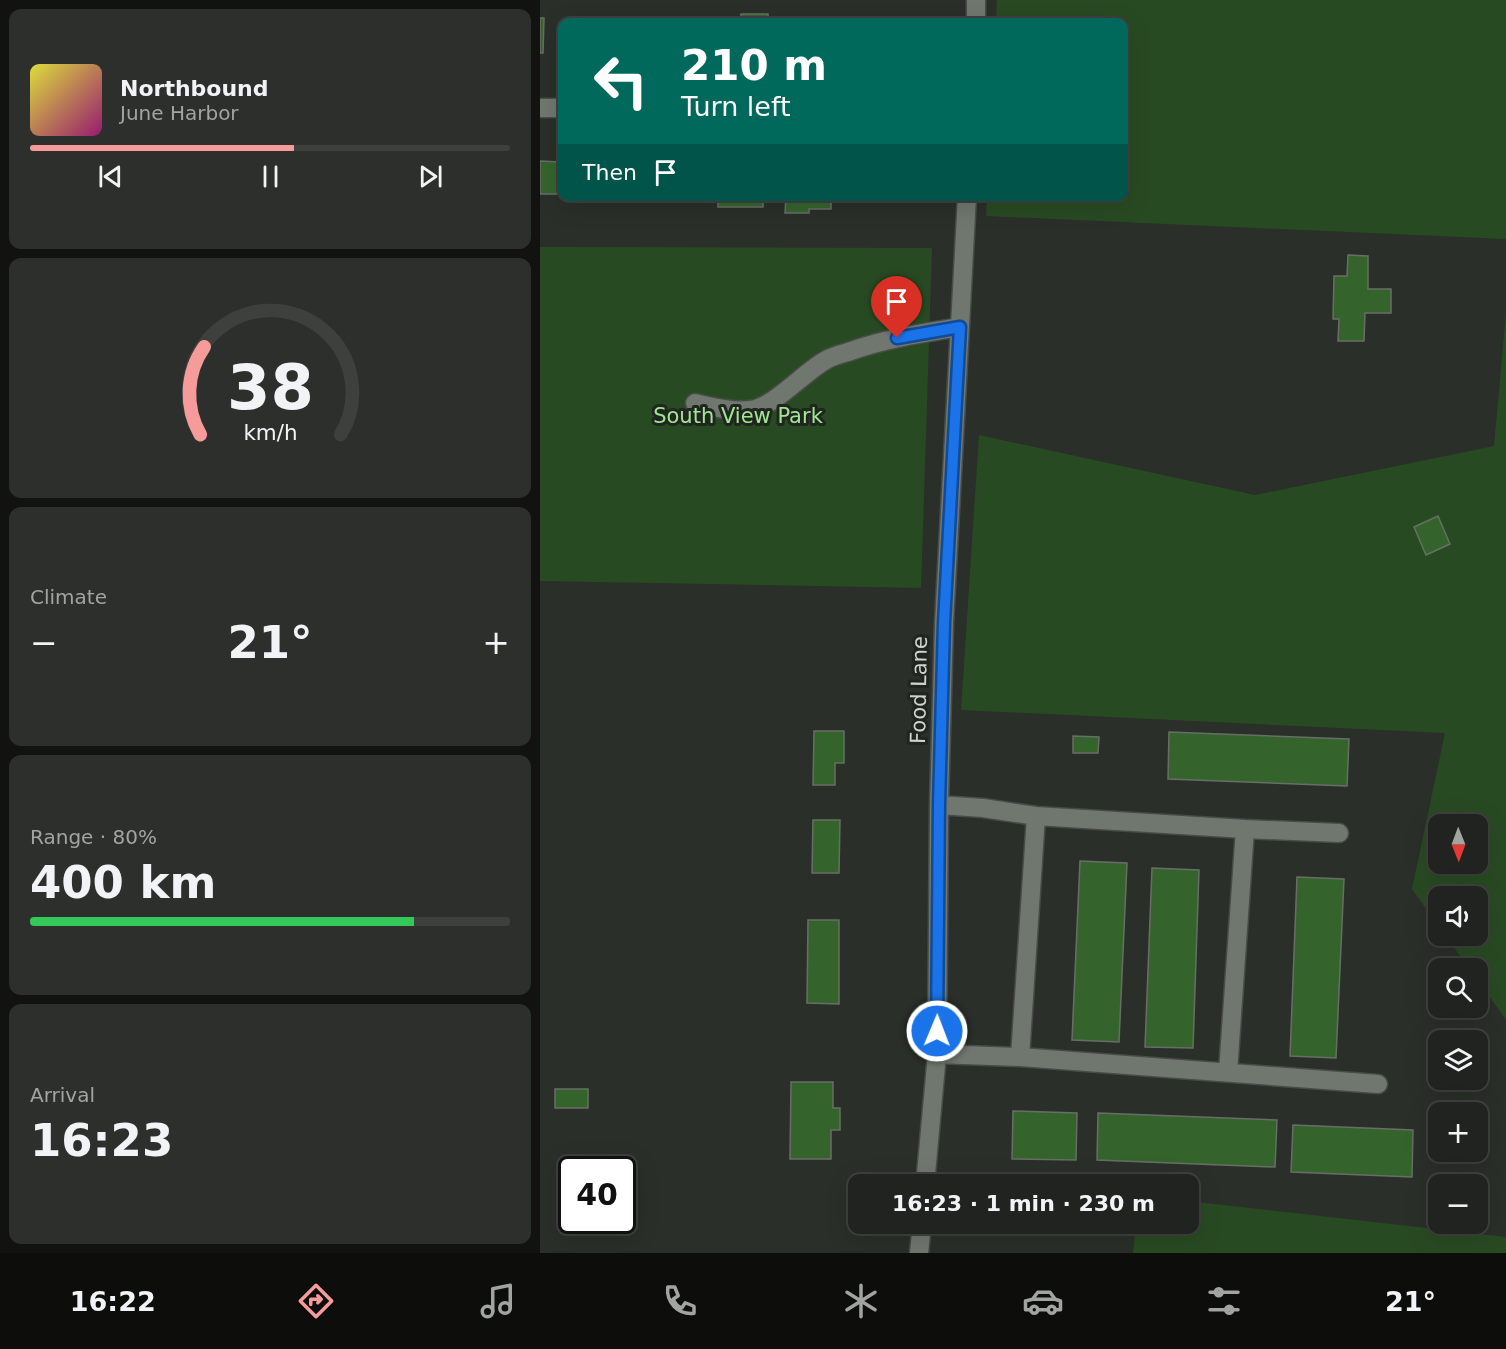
<!DOCTYPE html>
<html lang="en">
<head>
<meta charset="utf-8">
<style>
	body { margin:0; font-family:"DejaVu Sans",sans-serif; background:#2d2f2c; color:#f1f3f6; height:100vh; display:flex; flex-direction:column; font-size:22px; white-space:nowrap }
	* { box-sizing:border-box; margin:0 }
	p { font-size:20px; color:#a2a4a4 }
	.icon { flex:none; width:33px; height:33px; fill:none; stroke:currentColor; stroke-width:2; stroke-linecap:round; stroke-linejoin:round }
	.map { position:relative; flex:1; overflow:hidden }
	.drawer { display:flex; flex-direction:column; gap:9px; padding:9px; background:#121311; width:540px }
	.drawer>* { flex:none }
	.banner { position:absolute; left:18px; top:18px; width:570px; height:183px; border-radius:12px; box-shadow:0 6px 24px #0002,0 0 0 2px #3d403d; background:#00695c; color:#fff; overflow:hidden }
	.needle { width:39px; rotate:179deg }
	.fabs { position:absolute; left:888px; top:814px; display:grid; gap:12px }
	.fabs a { display:grid; place-items:center; width:60px; height:60px; border-radius:12px; background:#20231f; box-shadow:0 6px 24px #0002,0 0 0 2px #3d403d; font-size:30px }
	.speed { position:absolute; left:18px; top:1156px; display:flex; gap:12px; font-size:30px; font-weight:700; text-align:center }
	.speed>* { display:grid; place-content:center; width:78px; height:78px; border-radius:50%; background:#20231f; box-shadow:0 6px 24px #0002,0 0 0 2px #3d403d; line-height:1 }
	.speed .limit { border:3px solid #111; border-radius:9px; background:#fff; color:#111 }
	.pin { position:absolute; display:grid; place-items:center; width:51px; height:51px; color:#fff; margin:-62px -26px; border-radius:50% 50% 50% 0; rotate:-45deg; box-shadow:0 0 6px #0007 }
	.pin .icon { rotate:45deg }
	.me { position:absolute; width:66px; margin:-33px; rotate:1deg; stroke-linejoin:round; filter:drop-shadow(0 0 4px #0008) }
	.turn { display:flex; align-items:center; gap:21px; height:126px; padding:0 24px; font-size:27px }
	.turn .icon { width:78px; height:78px; stroke-width:2.5 }
	.turn b { display:block; font-size:42px; line-height:51px }
	.then { display:flex; align-items:center; height:57px; padding:0 24px; background:#0003; gap:12px; font-size:22px }
	.big { font-size:45px; font-weight:600; line-height:1.1 }
	.drawer .tile { flex:1; display:flex; flex-direction:column; justify-content:center; gap:9px; min-width:0; padding:0 21px; border-radius:12px; background:#2d2f2c }
	.drawer .dial { align-items:center; gap:0 }
	.dial svg { height:156px; overflow:visible; fill:none; stroke:#3d403d; stroke-width:7; stroke-linecap:round; text-anchor:middle }
	.dial text { fill:#f1f3f6; stroke:none }
	.song { display:flex; align-items:center; gap:18px }
	.cover { width:72px; height:72px; border-radius:9px; background:linear-gradient(135deg,hsl(60 70% 55%),hsl(320 70% 35%)) }
	.played { height:6px; border-radius:3px; background:linear-gradient(90deg,#f59b9a 55%,#3d403d 55%) }
	.keys { display:flex; justify-content:space-around; direction:ltr }
	.heat { display:flex; justify-content:space-between; align-items:center; font-size:33px; direction:ltr }
	.charge { height:9px; border-radius:4px; background:linear-gradient(90deg,#34c759 80%,#3d403d 0) }
	.trip { position:absolute; left:308px; top:1174px; width:351px; height:60px; border-radius:12px; background:#20231f; box-shadow:0 6px 24px #0002,0 0 0 2px #3d403d; font-weight:600; line-height:60px; text-align:center }
	.dock { display:flex; height:96px; justify-content:space-around; align-items:center; background:#0d0e0c; color:#a2a4a4 }
	.dock .icon { width:42px; height:42px }
	.dock .current { color:#f59b9a }
	.dock b { font-size:27px; color:#f1f3f6 }
	main { display:flex; flex:1; min-height:0 }
	.map>svg:first-child { display:block }
</style>
</head>
<body>
<main>
<section class="drawer">
<div class="tile">
<div class="song"><i class="cover"></i><div><b>Northbound</b><p>June Harbor</p></div></div>
<div class="played"></div>
<div class="keys"><svg class="icon" aria-label="previous" viewBox="0 0 24 24"><path d="M18 5L8 12l10 7zM5 5v14"/></svg><svg class="icon" aria-label="pause" viewBox="0 0 24 24"><path d="M8 5v14M16 5v14"/></svg><svg class="icon" aria-label="next" viewBox="0 0 24 24"><path d="M6 5l10 7-10 7zM19 5v14"/></svg></div>
</div>
<div class="tile dial"><svg viewBox="0 0 100 80">
<path d="M14 69A42 42 0 1 1 86 69"/>
<path d="M14 69A42 42 0 0 1 16 24" stroke="#f59b9a"/>
<text x="50" y="56" font-size="32" font-weight="700">38</text>
<text x="50" y="72" font-size="11">km/h</text>
</svg></div>
<div class="tile"><p>Climate</p>
<div class="heat"><a>−</a><b class="big">21°</b><a>+</a></div>
</div>
<div class="tile"><p>Range · 80%</p><b class="big">400 km</b><div class="charge"></div></div>
<div class="tile"><p>Arrival</p><b class="big">16:23</b></div>
</section>
<div class="map">
<svg width="966" height="1253" viewBox="0 0 966 1253">
	<rect width="100%" height="100%" fill="#2a2f29"/>
	<path fill="#284a22" fill-rule="evenodd" d="M457 0H966V239L446 216 447 197 584 196V22H456Z
		M0 247 392 248 381 588 0 581Z
		M966 312V1020L938 980V969H929L906 936H938V897H898V926L872 889 905 733 421 710 439 435 715 495 954 446ZM898 825H938V864H898Z
		M648 1201 966 1237V1253H593L596 1224H648Z"/>
	<path fill="#34642c" stroke="#686e67" stroke-width="1.5" d="M201 14H228V22H201Z
		M0 18H4L3 53H0Z
		M0 161 20 162V194H0Z
		M107 196H157V198L107 197Z
		M178 196H223V207H178Z
		M246 196H291V209H269V213H245Z
		M808 255 828 256V289H851V313H825L824 341H798L799 319H793L794 276H807Z
		M898 516 910 544 886 555 874 527Z
		M274 731H304V763H295V785H273Z
		M629 732 809 739 807 786 628 779Z
		M533 736 559 737 558 753H533Z
		M273 820H300L299 873H272Z
		M540 861 587 863 579 1042 532 1040Z
		M612 868 659 870 653 1048 605 1047Z
		M757 877 804 879 796 1058 750 1056Z
		M268 920H299V1004L267 1003Z
		M251 1082H293V1108H300V1130H291V1159H250Z
		M15 1089H48V1108H15Z
		M473 1111 537 1113 536 1160 472 1159Z
		M558 1113 737 1120 735 1167 557 1160Z
		M753 1125 873 1130 872 1177 751 1172Z"/>
	<g fill="none" stroke-linecap="round" stroke-linejoin="round">
		<defs>
			<path id="minor" d="M436 22V0
				M0 108H22
				M155 403C173 407 192 412 210 410 233 408 264 372 286 360 293 356 301 354 308 352 344 339 382 333 420 327
				M399 805 443 808 496 816 705 829 688 1072
				M705 829 799 833
				M397 1054 480 1057 838 1084
				M480 1057 496 816
				M385 1185 397 1054 399 805 404 623 427 196
				M379 1253 382 1224"/>
		</defs>
		<use href="#minor" stroke="#474c46" stroke-width="21"/>
		<use href="#minor" stroke="#70776f" stroke-width="18"/>
	</g>
	<g fill="none" stroke-linecap="round" stroke-linejoin="round">
		<defs>
			<path id="route" d="M357 338 420 327 404 623 399 805 397 1031"/>
		</defs>
		<use href="#route" stroke="#114b97" stroke-width="15"/>
		<use href="#route" stroke="#1a73e8" stroke-width="10"/>
	</g>
	<g text-anchor="middle" dominant-baseline="central" stroke-width="6" stroke-linejoin="round" paint-order="stroke">
		<g font-size="21" fill="#a0e593" stroke="#20251f">
			<text x="198" y="416">South View Park</text>
		</g>
		<g font-size="21" fill="#d0d4cf" stroke="#20251f">
			<text transform="translate(379 690) rotate(-89)">Food Lane</text>
		</g>
	</g>
</svg>
<div class="fabs">
<a><svg class="needle" viewBox="-14 -14 28 28"><path d="M0-13l5 13h-10z" fill="#e53935"/><path d="M0 13l5-13h-10z" fill="#a2a4a4"/></svg></a>
<a><svg class="icon" aria-label="sound" viewBox="0 0 24 24"><path d="M4 9h4l5-4v14l-5-4H4zM17 9q2 3 0 6"/></svg></a>
<a><svg class="icon" aria-label="search" viewBox="0 0 24 24"><circle cx="10" cy="10" r="6"/><path d="M15 15l6 6"/></svg></a>
<a><svg class="icon" aria-label="layers" viewBox="0 0 24 24"><path d="M12 4l9 5-9 5-9-5zM3 14l9 5 9-5"/></svg></a>
<a>+</a>
<a>−</a>
</div>
<div class="speed"><div class="limit">40</div></div>
<div class="pin" style="left:357px;top:338px;background:#d93025"><svg class="icon" aria-label="arrive" viewBox="0 0 24 24"><path d="M6 21V4h12l-3 4 3 4H6"/></svg></div>
<svg class="me" style="left:397px;top:1031px" viewBox="-20 -20 40 40"><circle r="17" fill="#1a73e8" stroke="#fff" stroke-width="3"/><path d="M0-11L8 9 0 5-8 9z" fill="#fff"/></svg>
<div class="trip">16:23 · 1 min · 230 m</div>
<div class="banner">
<div class="turn"><svg class="icon" aria-label="left" viewBox="0 0 24 24"><path d="M17 20v-9H6M10 6l-5 5 5 5"/></svg><div><b>210 m</b>Turn left</div></div>
<div class="then">Then<svg class="icon" aria-label="arrive" viewBox="0 0 24 24"><path d="M6 21V4h12l-3 4 3 4H6"/></svg></div>
</div>
</div>
</main>
<nav class="dock">
<b>16:22</b>
<svg class="icon current" aria-label="directions" viewBox="0 0 24 24"><path d="M12 3l9 9-9 9-9-9zM9 14v-3h6M13 9l2 2-2 2"/></svg>
<svg class="icon" aria-label="music" viewBox="0 0 24 24"><path d="M9 18V5l10-2v13"/><circle cx="6" cy="18" r="3"/><circle cx="16" cy="16" r="3"/></svg>
<svg class="icon" aria-label="phone" viewBox="0 0 24 24"><path d="M5 4h4l2 5-3 2q2 4 5 5l2-3 5 2v4C11 20 4 13 5 4z"/></svg>
<svg class="icon" aria-label="climate" viewBox="0 0 24 24"><path d="M12 3v18M4 7l16 10M4 17L20 7"/></svg>
<svg class="icon" aria-label="car" viewBox="0 0 24 24"><path d="M5 17H2v-5l4-1 3-4h7l3 4 3 1v5h-3M9 17h6M6 11h13"/><circle cx="7" cy="17" r="2"/><circle cx="17" cy="17" r="2"/></svg>
<svg class="icon" aria-label="filters" viewBox="0 0 24 24"><path d="M4 7h16M4 17h16"/><circle cx="9" cy="7" r="2"/><circle cx="15" cy="17" r="2"/></svg>
<b>21°</b>
</nav>
</body>
</html>
